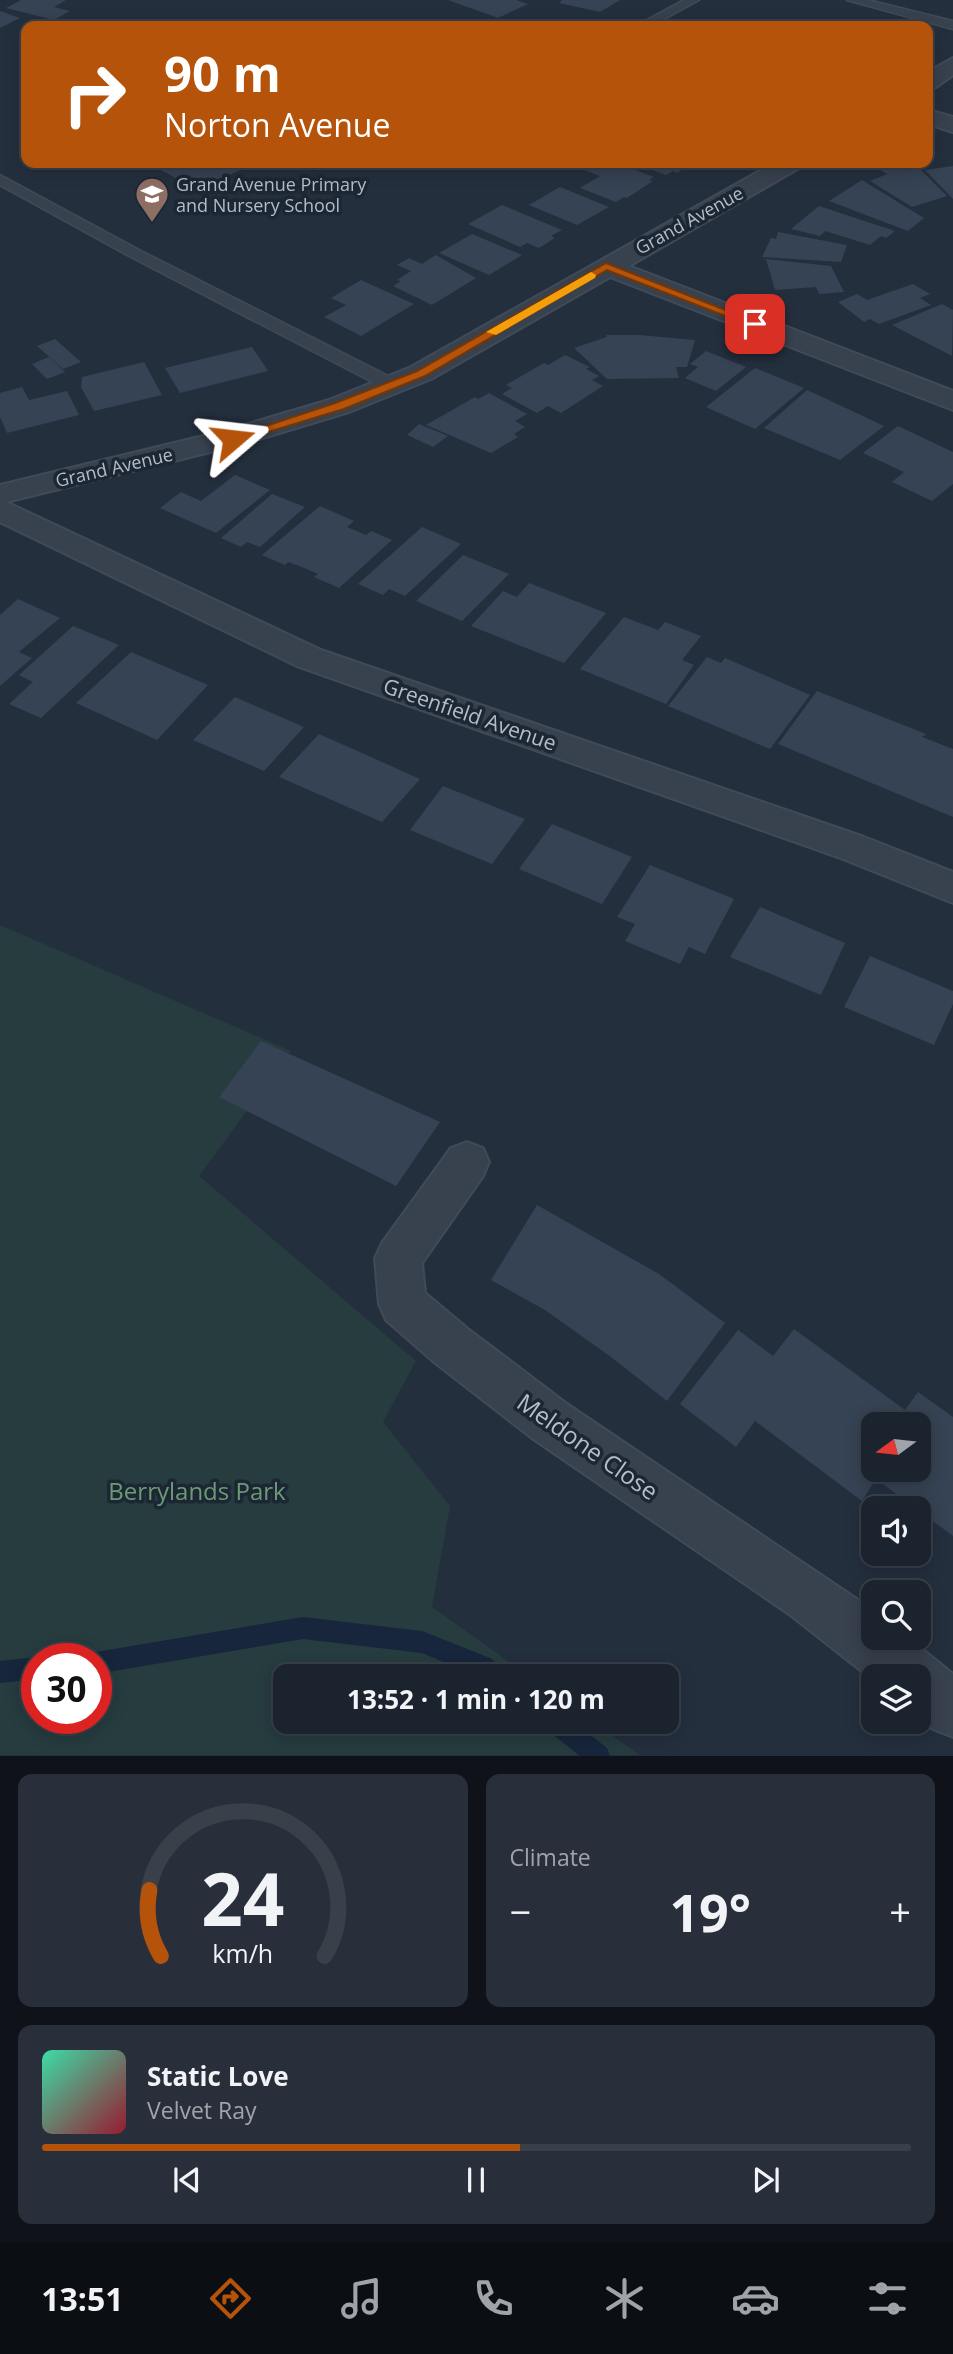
<!DOCTYPE html>
<html lang="en">
<head>
<meta charset="utf-8">
<style>
	body { margin:0; font-family:"Open Sans",sans-serif; background:#282f3a; color:#f1f3f6; height:100vh; display:flex; flex-direction:column; font-size:26px; white-space:nowrap }
	* { box-sizing:border-box; margin:0 }
	p { font-size:23px; color:#a0a4aa }
	.icon { flex:none; width:38px; height:38px; fill:none; stroke:currentColor; stroke-width:2; stroke-linecap:round; stroke-linejoin:round }
	.map { position:relative; height:1756px; overflow:hidden }
	.sheet { display:flex; flex-direction:column; gap:18px; padding:18px; background:#0f1319; flex:1 }
	.sheet>* { flex:none }
	.banner { position:absolute; left:21px; top:21px; width:912px; height:147px; border-radius:14px; box-shadow:0 4px 18px #0003,0 0 0 2px #39404a; background:#b45309; color:#fff; overflow:hidden }
	.needle { width:46px; rotate:255deg }
	.buttons { position:absolute; left:861px; top:1412px; display:grid; gap:14px }
	.buttons a { display:grid; place-items:center; width:70px; height:70px; border-radius:14px; background:#1b232e; box-shadow:0 4px 18px #0003,0 0 0 2px #39404a; font-size:35px }
	.speed { position:absolute; left:21px; top:1643px; display:flex; gap:14px; font-size:35px; font-weight:700; text-align:center }
	.speed>* { display:grid; place-content:center; width:91px; height:91px; border-radius:50%; background:#1b232e; box-shadow:0 4px 18px #0003,0 0 0 2px #39404a; line-height:1 }
	.speed .limit { border:10px solid #d22; background:#fff; color:#111 }
	.pin { position:absolute; display:grid; place-items:center; width:60px; height:60px; color:#fff; margin:-30px; border-radius:14px; box-shadow:0 4px 10px #0006 }
	.me { position:absolute; width:77px; margin:-38px; rotate:73deg; stroke-linejoin:round; filter:drop-shadow(0 0 5px #0008) }
	.turn { display:flex; align-items:center; gap:24px; height:147px; padding:0 28px; font-size:32px }
	.turn .icon { width:91px; height:91px; stroke-width:2.5 }
	.turn b { display:block; font-size:49px; line-height:60px }
	.big { font-size:52px; font-weight:700; line-height:1.1 }
	.sheet .widget { flex:1; display:flex; flex-direction:column; justify-content:center; gap:10px; min-width:0; padding:0 24px; border-radius:14px; background:#282f3a }
	.sheet .dial { align-items:center; gap:0 }
	.dial svg { height:182px; overflow:visible; fill:none; stroke:#39404a; stroke-width:7; stroke-linecap:round; text-anchor:middle }
	.dial text { fill:#f1f3f6; stroke:none }
	.song { display:flex; align-items:center; gap:21px }
	.cover { width:84px; height:84px; border-radius:10px; background:linear-gradient(135deg,hsl(160 70% 55%),hsl(350 70% 35%)) }
	.played { height:7px; border-radius:4px; background:linear-gradient(90deg,#b45309 55%,#39404a 55%) }
	.keys { display:flex; justify-content:space-around; direction:ltr }
	.heat { display:flex; justify-content:space-between; align-items:center; font-size:38px; direction:ltr }
	.sheet .tiles { flex:1; display:grid; gap:18px; grid-template-columns:1fr 1fr }
	.widget:last-child { grid-column:span 2 }
	.trip { position:absolute; left:273px; top:1664px; width:406px; height:70px; border-radius:14px; background:#1b232e; box-shadow:0 4px 18px #0003,0 0 0 2px #39404a; font-weight:700; line-height:70px; text-align:center }
	.tabs { display:flex; height:112px; justify-content:space-around; align-items:center; background:#0b0e12; color:#a0a4aa }
	.tabs .icon { width:49px; height:49px }
	.tabs .active { color:#b45309 }
	.tabs b { font-size:32px; color:#f1f3f6 }
	.map>svg:first-child { display:block }
</style>
</head>
<body>
<div class="map">
<svg width="953" height="1756" viewBox="0 0 953 1756">
	<rect width="100%" height="100%" fill="#242f3e"/>
	<path fill="#263c3f" fill-rule="evenodd" d="M0 925 291 1051 199 1176 416 1361 383 1422 450 1506 432 1607 529 1676H285V1722H593L640 1755H0ZM37 1659H96V1718H37Z"/>
	<g fill="none" stroke-linecap="round" stroke-linejoin="round">
		<path fill="#17263c" fill-rule="evenodd" d="M303 1617 422 1631 490 1658 503 1668 506 1676H477L422 1653 303 1639 96 1674V1659H87L88 1655 96 1652Z
			M37 1657 42 1659H37V1679L0 1683V1661Z
			M544 1722H574L607 1748 610 1756H580L547 1730Z"/>
	</g>
	<path fill="#364354" fill-rule="evenodd" d="M21 0H66L54 7 70 11 54 20 6 8Z
		M448 0H516L528 4 498 18Z
		M562 0H620L600 12 559 3Z
		M0 11 20 18 0 28Z
		M881 19 904 25V26H863L868 23 875 25Z
		M148 163H257L196 189Z
		M586 163H616L654 177 649 180 653 181 627 198 624 197 616 202 580 188 600 176 584 170 588 168 581 166Z
		M633 163H686L690 164 677 173 673 171 666 175Z
		M894 163 898 166 914 163 947 196 912 207 870 181 887 174 877 168Z
		M953 166V199L925 170Z
		M862 180 924 218 908 231 829 201Z
		M560 187 609 207 577 225 529 205Z
		M502 205 562 230 551 236 555 238 539 248 527 243 520 247 468 224Z
		M819 206 895 231 886 238 881 236 870 245 825 231 820 236 791 229Z
		M778 232 847 245 841 262 762 257 771 238 776 239Z
		M472 234 522 255 489 275 439 253Z
		M436 255 476 278 432 305 393 286 401 281 397 280 411 271 397 265 409 258 422 264Z
		M766 259 831 266 844 292 819 294 816 287 775 290Z
		M361 280 414 304 361 336 324 317 346 305 331 298Z
		M913 284 930 294 920 298 931 305 879 324 870 319 864 322 838 302 857 294 867 300Z
		M942 304 953 310 952 356 892 325Z
		M606 335H639L695 340 687 367H676L679 378 607 379 574 348 607 337Z
		M55 339 81 362 63 369 37 346Z
		M252 347 268 371 180 393 165 368Z
		M706 351 746 367 716 391 685 378 698 367 690 364Z
		M565 355 590 367 586 369 599 376 592 380 603 386 561 413 548 406 537 413 502 394 512 388 506 385 544 363 548 365Z
		M49 357 65 372 47 379 32 364Z
		M144 362 162 395 94 411 81 387 82 377Z
		M755 368 804 388 755 429 706 407Z
		M22 387 29 400 67 391 79 415 7 433 0 417V393Z
		M807 390 848 409 884 426 840 460 764 428Z
		M489 393 527 414 515 421 525 427 514 434 518 437 491 453 426 425 475 397 478 399Z
		M419 424 448 436 433 447 407 435Z
		M898 426 953 452V484L932 501 892 482 904 472 863 453Z
		M235 475 270 490 216 533 160 508 181 492 201 501Z
		M272 494 305 507 260 547 247 542 241 547 221 538Z
		M320 506 354 521 347 527 366 535 371 531 392 540 339 588 314 577 318 574 302 567 288 562 285 565 262 555Z
		M422 527 461 544 405 596 389 589 383 595 358 584Z
		M463 555 509 574 462 621 416 601Z
		M529 583 606 613 564 663 471 626 503 591 517 597Z
		M18 599 60 618 19 652 32 658 0 686V615Z
		M624 617 658 630 665 622 701 636 682 660 694 665 666 704 580 669Z
		M73 626 119 645 41 718 9 704 33 682 19 675Z
		M131 652 208 685 157 740 76 703Z
		M707 657 721 663 725 658 810 695 770 749 668 706Z
		M817 691 926 734 922 737 953 749V817L778 744Z
		M235 697 304 727 264 771 193 740Z
		M319 734 371 757 420 779 382 822 279 777Z
		M443 786 525 819 492 864 410 830Z
		M552 824 632 857 602 904 519 869Z
		M650 865 734 899 705 954 689 947 680 964 625 941 635 924 617 917Z
		M760 907 845 943 821 995 730 957Z
		M870 956 953 991V1004L934 1045 844 1007Z
		M261 1041 440 1122 396 1186 219 1097Z
		M537 1205 659 1274 725 1323 667 1401 611 1357 545 1310 491 1280Z
		M794 1329 905 1410 918 1392 953 1417V1536L876 1479 862 1501 755 1421 736 1447 680 1404 738 1330 773 1356ZM873 1424H919V1470H873Z"/>
	<g fill="none" stroke-linecap="round" stroke-linejoin="round">
		<defs>
			<path id="service" d="M684 0H699L651 26H636Z
				M847 0H868L953 21V29Z
				M0 175 141 251 398 381 400 385 398 389H386L131 257 0 185Z"/>
			<path id="minor" d="M953 58V75L936 87 928 89V72Z
				M928 110 953 117V132L928 124Z
				M774 163H803L799 168 629 266 953 391V410L610 277 431 379 349 412 243 444 6 502 321 650 864 837 953 872V903L838 857 297 666 0 522V485L224 431 329 400 411 367Z
				M467 1142 483 1148 489 1162 483 1176 422 1263 425 1293 468 1329 567 1404 867 1606 873 1611V1638H908L953 1674V1737L933 1729 919 1717V1676H873V1680L789 1614 532 1438 434 1362 386 1320 379 1304 375 1258 382 1243 451 1148Z"/>
		</defs>
		<use href="#service" stroke="#414a57" stroke-width="3"/>
		<use href="#minor" stroke="#414a57" stroke-width="4"/>
		<use href="#service" fill="#38414e" fill-rule="evenodd"/>
		<use href="#minor" fill="#38414e" fill-rule="evenodd"/>
	</g>
	<path fill="#b45309" stroke="#753606" stroke-width="2" d="M606 263 761 324 751 326 607 270 425 376 344 409 238 441 227 439 335 403 417 371Z"/>
	<path fill="#f59e0b" d="M591 272 596 275 595 278 496 335 486 332Z"/>
	<defs>
		<symbol id="school-pin" viewBox="-11 -11 22 30"><path d="M0 17L-7.5 6A9.5 9.5 0 1 1 7.5 6Z" fill="#8d6e63" stroke="#1d2633"/><path d="M0-5L7-2L0 1L-7-2ZM-4 1L0 2.5L4 1V4Q0 6-4 4Z" fill="#fff"/></symbol>
	</defs>
	<g fill-rule="evenodd">
		<use href="#school-pin" x="133" y="175" width="38" height="52"/>
	</g>
	<g text-anchor="middle" dominant-baseline="central" stroke-width="7" stroke-linejoin="round" paint-order="stroke">
		<g font-size="18" fill="#b4bcc9" stroke="#1d2633" text-anchor="start">
			<text x="176" y="184">Grand Avenue Primary<tspan x="176" dy="21">and Nursery School</tspan></text>
		</g>
		<g font-size="18" fill="#b4bcc9" stroke="#1d2633">
			<text transform="translate(689 220) rotate(-29)">Grand Avenue</text>
			<text transform="translate(114 467) rotate(-13)">Grand Avenue</text>
		</g>
		<g font-size="21" fill="#b4bcc9" stroke="#1d2633">
			<text transform="translate(470 714) rotate(19)">Greenfield Avenue</text>
		</g>
		<g font-size="24" fill="#b4bcc9" stroke="#1d2633">
			<text transform="translate(588 1446) rotate(35)">Meldone Close</text>
		</g>
		<g font-size="24" fill="#6b9a76" stroke="#1d2633">
			<text x="197" y="1490">Berrylands Park</text>
		</g>
	</g>
</svg>
<div class="buttons">
<a><svg class="needle" viewBox="-14 -14 28 28"><path d="M0-13l5 13h-10z" fill="#e53935"/><path d="M0 13l5-13h-10z" fill="#a0a4aa"/></svg></a>
<a><svg class="icon" aria-label="sound" viewBox="0 0 24 24"><path d="M4 9h4l5-4v14l-5-4H4zM17 9q2 3 0 6"/></svg></a>
<a><svg class="icon" aria-label="search" viewBox="0 0 24 24"><circle cx="10" cy="10" r="6"/><path d="M15 15l6 6"/></svg></a>
<a><svg class="icon" aria-label="layers" viewBox="0 0 24 24"><path d="M12 4l9 5-9 5-9-5zM3 14l9 5 9-5"/></svg></a>
</div>
<div class="speed"><div class="limit">30</div></div>
<div class="pin" style="left:755px;top:324px;background:#d93025"><svg class="icon" aria-label="arrive" viewBox="0 0 24 24"><path d="M6 21V4h12l-3 4 3 4H6"/></svg></div>
<svg class="me" style="left:233px;top:439px" viewBox="-20 -20 40 40"><path d="M0-17L14 15 0 8-14 15z" fill="#b45309" stroke="#fff" stroke-width="4"/></svg>
<div class="trip">13:52 · 1 min · 120 m</div>
<div class="banner">
<div class="turn"><svg class="icon" aria-label="right" viewBox="0 0 24 24"><path d="M7 20v-9h11M14 6l5 5-5 5"/></svg><div><b>90 m</b>Norton Avenue</div></div>
</div>
</div>
<section class="sheet">
<div class="tiles">
<div class="widget dial"><svg viewBox="0 0 100 80">
<path d="M14 69A42 42 0 1 1 86 69"/>
<path d="M14 69A42 42 0 0 1 9 40" stroke="#b45309"/>
<text x="50" y="56" font-size="32" font-weight="700">24</text>
<text x="50" y="72" font-size="11">km/h</text>
</svg></div>
<div class="widget"><p>Climate</p>
<div class="heat"><a>−</a><b class="big">19°</b><a>+</a></div>
</div>
<div class="widget">
<div class="song"><i class="cover"></i><div><b>Static Love</b><p>Velvet Ray</p></div></div>
<div class="played"></div>
<div class="keys"><svg class="icon" aria-label="previous" viewBox="0 0 24 24"><path d="M18 5L8 12l10 7zM5 5v14"/></svg><svg class="icon" aria-label="pause" viewBox="0 0 24 24"><path d="M8 5v14M16 5v14"/></svg><svg class="icon" aria-label="next" viewBox="0 0 24 24"><path d="M6 5l10 7-10 7zM19 5v14"/></svg></div>
</div>
</div>
</section>
<nav class="tabs">
<b>13:51</b>
<svg class="icon active" aria-label="directions" viewBox="0 0 24 24"><path d="M12 3l9 9-9 9-9-9zM9 14v-3h6M13 9l2 2-2 2"/></svg>
<svg class="icon" aria-label="music" viewBox="0 0 24 24"><path d="M9 18V5l10-2v13"/><circle cx="6" cy="18" r="3"/><circle cx="16" cy="16" r="3"/></svg>
<svg class="icon" aria-label="phone" viewBox="0 0 24 24"><path d="M5 4h4l2 5-3 2q2 4 5 5l2-3 5 2v4C11 20 4 13 5 4z"/></svg>
<svg class="icon" aria-label="climate" viewBox="0 0 24 24"><path d="M12 3v18M4 7l16 10M4 17L20 7"/></svg>
<svg class="icon" aria-label="car" viewBox="0 0 24 24"><path d="M5 17H2v-5l4-1 3-4h7l3 4 3 1v5h-3M9 17h6M6 11h13"/><circle cx="7" cy="17" r="2"/><circle cx="17" cy="17" r="2"/></svg>
<svg class="icon" aria-label="filters" viewBox="0 0 24 24"><path d="M4 7h16M4 17h16"/><circle cx="9" cy="7" r="2"/><circle cx="15" cy="17" r="2"/></svg>
</nav>
</body>
</html>
